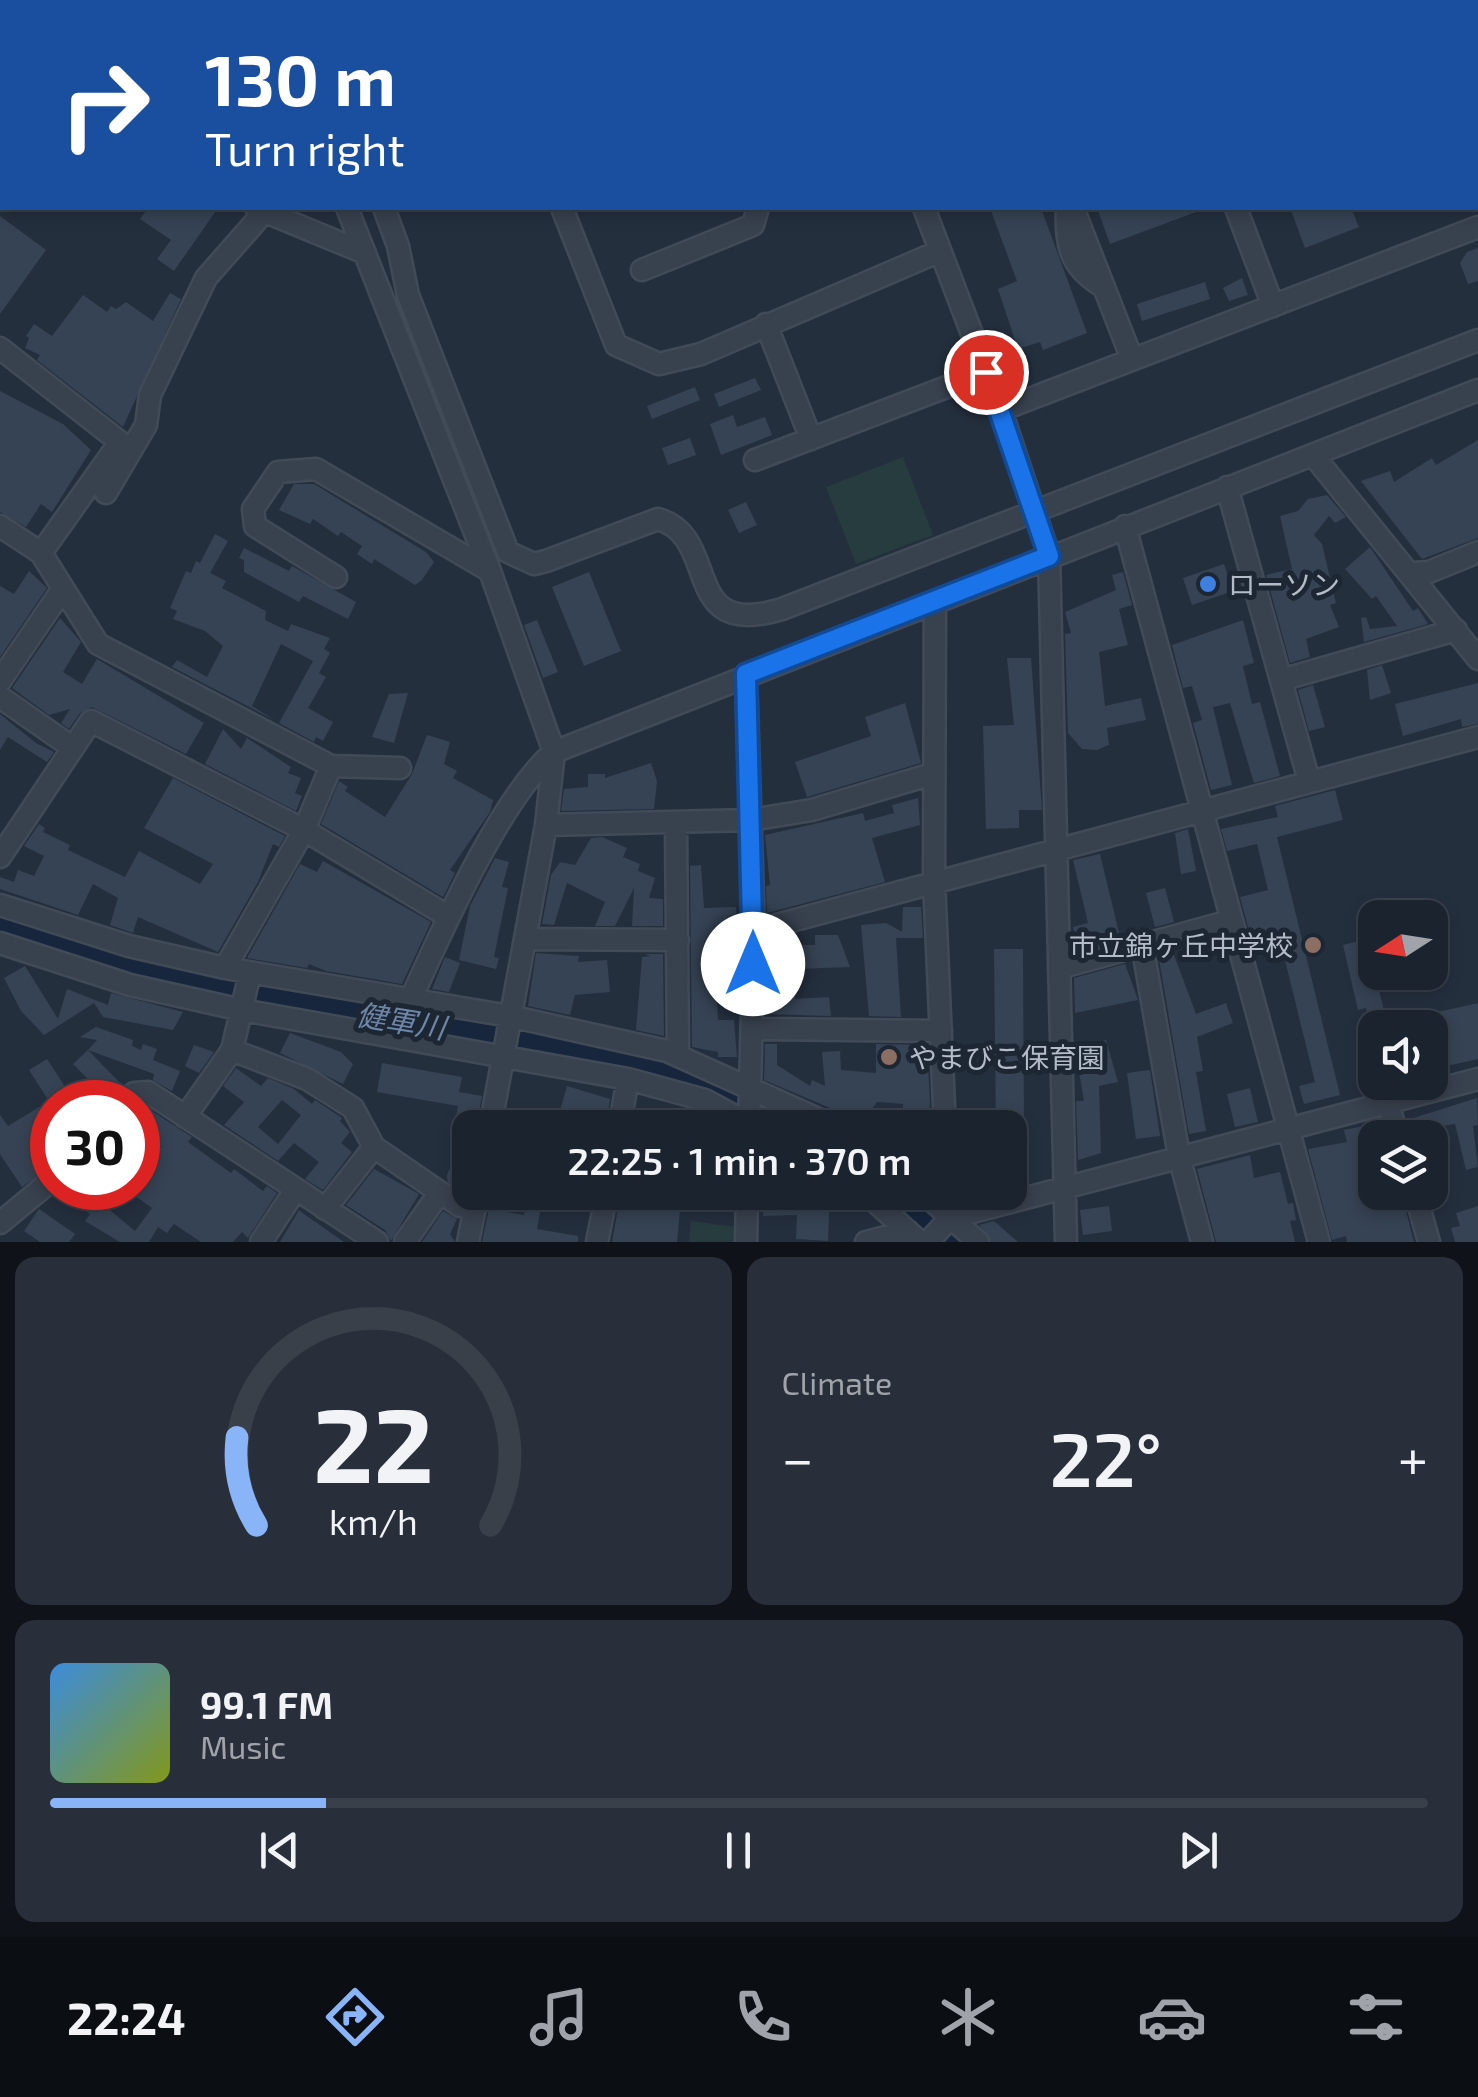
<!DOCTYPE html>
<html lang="en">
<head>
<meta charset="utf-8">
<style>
	body { margin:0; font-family:"Exo 2","Noto Sans JP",sans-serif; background:#282f3a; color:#f1f3f6; height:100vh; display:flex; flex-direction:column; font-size:38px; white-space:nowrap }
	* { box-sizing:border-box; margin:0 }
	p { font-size:32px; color:#a0a4aa }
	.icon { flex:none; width:55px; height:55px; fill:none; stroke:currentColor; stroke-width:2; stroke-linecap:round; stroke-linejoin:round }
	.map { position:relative; height:1242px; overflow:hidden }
	.sheet { display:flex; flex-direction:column; gap:15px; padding:15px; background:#0f1319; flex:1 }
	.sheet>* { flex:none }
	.banner { position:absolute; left:0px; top:0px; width:1480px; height:210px; box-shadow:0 5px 15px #0003,0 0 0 2px #39404a; background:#1a4fa0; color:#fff; overflow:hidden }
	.needle { width:65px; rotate:258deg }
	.buttons { position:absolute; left:1358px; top:900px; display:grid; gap:20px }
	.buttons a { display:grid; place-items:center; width:90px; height:90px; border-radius:20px; background:#1b232e; box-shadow:0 5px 15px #0003,0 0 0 2px #39404a; font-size:50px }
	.speed { position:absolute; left:30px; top:1080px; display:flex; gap:20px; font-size:50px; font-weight:700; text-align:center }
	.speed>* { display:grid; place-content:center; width:130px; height:130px; border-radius:50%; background:#1b232e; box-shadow:0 5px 15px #0003,0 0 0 2px #39404a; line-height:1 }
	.speed .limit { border:15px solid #d22; background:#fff; color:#111 }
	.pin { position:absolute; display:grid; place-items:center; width:85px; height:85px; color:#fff; margin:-42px; border:5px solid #fff; border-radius:50%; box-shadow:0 2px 10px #0007 }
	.me { position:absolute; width:110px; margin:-55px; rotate:0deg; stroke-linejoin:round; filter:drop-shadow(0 0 8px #0008) }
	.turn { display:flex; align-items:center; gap:35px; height:210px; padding:0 40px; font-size:45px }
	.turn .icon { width:130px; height:130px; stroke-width:2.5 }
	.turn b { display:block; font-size:70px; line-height:85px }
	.big { font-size:75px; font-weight:600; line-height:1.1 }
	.sheet .widget { flex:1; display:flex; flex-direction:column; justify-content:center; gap:15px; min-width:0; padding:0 35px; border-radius:20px; background:#282f3a }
	.sheet .dial { align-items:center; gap:0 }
	.dial svg { height:260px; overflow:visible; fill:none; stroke:#39404a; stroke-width:7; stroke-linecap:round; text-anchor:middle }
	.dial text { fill:#f1f3f6; stroke:none }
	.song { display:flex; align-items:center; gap:30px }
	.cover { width:120px; height:120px; border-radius:15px; background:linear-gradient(135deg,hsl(210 70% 55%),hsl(70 70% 35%)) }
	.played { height:10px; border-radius:5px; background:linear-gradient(90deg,#8ab4f8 20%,#39404a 20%) }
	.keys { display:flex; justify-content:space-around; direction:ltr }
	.heat { display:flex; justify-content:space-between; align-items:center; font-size:55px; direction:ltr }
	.sheet .tiles { flex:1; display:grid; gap:15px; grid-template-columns:1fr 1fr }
	.widget:last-child { grid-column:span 2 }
	.trip { position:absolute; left:452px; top:1110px; width:575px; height:100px; border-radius:20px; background:#1b232e; box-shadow:0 5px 15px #0003,0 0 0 2px #39404a; font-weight:600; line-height:100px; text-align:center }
	.menu { display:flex; height:160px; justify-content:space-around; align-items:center; background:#0b0e12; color:#a0a4aa }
	.menu .icon { width:70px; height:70px }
	.menu .active { color:#8ab4f8 }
	.menu b { font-size:45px; color:#f1f3f6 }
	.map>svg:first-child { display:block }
</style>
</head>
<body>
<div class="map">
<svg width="1478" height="1242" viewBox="0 0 1478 1242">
	<rect width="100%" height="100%" fill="#242f3e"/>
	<path fill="#263c3f" d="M903 457 933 535 856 564 826 487Z
		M691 1221 736 1227 735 1242H689Z"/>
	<path fill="#17263c" d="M0 911 262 982 438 1011 663 1057 827 1127H768L710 1099 261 1010 0 940Z
		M870 1193H914L970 1242H930Z"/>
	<path fill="#364354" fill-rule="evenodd" d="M148 208H218L174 271 157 259 171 240 140 219Z
		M990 208H1041L1087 333 1043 350 1040 342 1018 349 998 289 1017 281Z
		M1097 208H1204V209L1110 244Z
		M1290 208H1351L1359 227 1305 248Z
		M0 216 46 250 0 314Z
		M1478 248V281L1468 284 1460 263 1467 252Z
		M1242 278 1248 295 1229 301 1223 288Z
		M1205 282 1210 299 1142 321 1137 304Z
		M170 293 181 299 123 427 37 360 40 355 25 348 29 338 26 336 34 324 52 336 83 295 107 312 111 306 116 309 126 302 153 321Z
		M755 378 761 390 719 407 714 394Z
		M695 387 700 400 652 419 647 406Z
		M0 391 63 424 91 450 52 512 41 504 26 527 0 512Z
		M733 415 737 427 765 417 772 435 721 455 710 424Z
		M690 438 696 455 668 465 662 448Z
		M1478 440V538L1422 559 1361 481 1390 471 1394 482 1432 458 1436 465Z
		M294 484H314L426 552 434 562 422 580 415 585 374 559 372 564 357 554 362 546 341 532 338 536 313 519 310 524 279 510Z
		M1327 495 1346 517 1335 523 1329 516 1314 535 1322 544 1336 603 1330 605 1339 627 1306 639 1310 657 1290 663 1266 575 1292 569 1280 516 1298 511 1308 499Z
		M746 502 757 525 739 533 728 510Z
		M215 534 228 541 210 573 226 581 222 588 266 611 265 620 288 631 291 624 330 638 324 649 330 653 319 673 326 677 308 708 333 722 323 741 316 737 314 742 279 723 313 661 281 644 252 706 276 721 172 667 177 660 207 677 223 646 205 631 173 619 177 611 170 608 186 571 191 573 196 561 200 563Z
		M1370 547 1413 611 1418 608 1428 624 1364 642 1361 618 1366 617 1370 629 1397 626 1376 596 1372 599 1345 569Z
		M244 548 289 571 292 566 356 602 348 619 303 596 299 602 244 572V560L239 558Z
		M1224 564 1233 591 1192 605 1183 578Z
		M29 571 47 588 0 657V586L14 594Z
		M589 572 621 651 584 666 552 587Z
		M1123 572 1132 605 1119 609 1128 645 1099 652 1105 706 1141 698 1146 720 1107 728 1109 745 1097 750 1082 749 1068 733 1065 634 1071 633 1065 612 1116 590 1112 575Z
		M60 618 81 642 63 672 82 684 97 659 204 723 186 754 92 707 80 713 69 729 61 723 70 709 49 715 12 688Z
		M537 620 558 672 543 678 524 625Z
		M1243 620 1254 663 1243 666 1252 704 1260 702 1280 776 1254 783 1230 703 1213 707 1232 785 1211 790 1193 723 1202 720 1192 686 1183 688 1172 645Z
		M1007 658H1031L1042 810H1019V828L986 829 983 726 1014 725Z
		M1382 665 1391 693 1370 700 1367 670Z
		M1478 683V724L1462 727 1461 719 1403 736 1395 704Z
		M1313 685 1325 727 1309 731 1298 690Z
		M408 693 394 743 372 737 389 694Z
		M905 703 921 763 807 797 795 762 871 736 865 717Z
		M0 714 36 743 54 752 47 762 8 737 0 750Z
		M223 729 241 749 247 738 291 767 288 773 301 778 295 793 302 796 296 811 205 764Z
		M427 735 450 742 444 764 457 771 453 778 493 800 490 812 450 870 455 873 443 897 321 824 339 781 348 787 345 791 385 817 412 774Z
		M651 763 657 781 654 809 561 811 564 789 588 787V774H605V778Z
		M173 778 285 836 279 847 273 844 258 882 218 952 138 917 133 933 110 925 118 898 93 884 78 915 0 889V877L14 882 18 870 34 876 44 856 24 846 39 824 45 828 43 832 70 845 68 850 125 877 139 851 200 884 213 864 144 828Z
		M1335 790 1343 820 1277 837 1340 1095 1304 1104 1299 1086 1315 1082 1281 944 1254 950 1240 897 1268 890 1257 844 1227 851 1221 829 1278 817 1275 806Z
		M918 798 920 825 872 838 885 882 767 913 766 886 770 885 765 835 863 813 865 821 894 813 892 805Z
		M1188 829 1196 871 1181 874 1175 833Z
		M602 837 627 848 623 857 640 864 638 871 655 878 649 898 663 899V926H632L634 888 615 926H595L605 902 567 883 554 925 542 924 551 875 560 862 575 865 591 838Z
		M1100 854 1120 937 1079 948 1073 927 1088 923 1073 860Z
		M495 858 509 862 502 887 508 888 494 957 499 958 496 969 459 960 470 906Z
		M323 861 431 922 402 984 326 971 309 964 307 968 247 958 300 864 317 872Z
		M701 865 704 908 736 907 739 973 715 971 718 1020H734L737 1057H718V1052L692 1047 690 866Z
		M1165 888 1174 922 1155 927 1146 893Z
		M903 907H921L923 938H896L901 1017 869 1016 861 925 886 923 902 932Z
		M815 935H838L850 967 797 969 795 999 829 997 831 1016 766 1014 767 944 815 945Z
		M1367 939 1388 1028H1371L1366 1008 1358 1010 1343 945Z
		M994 949H1023L1024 1127H1028L1029 1183 1016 1186H1010V1128H996Z
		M536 953 579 956 578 962 607 960 610 992 575 995 570 1015 528 1006Z
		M645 954H663L664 1036 636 1030 642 957 650 956Z
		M1174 955 1196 1014 1226 1003 1233 1023 1197 1037 1203 1071 1196 1072 1206 1131 1189 1134 1159 959Z
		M445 957 460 963 449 992 432 989Z
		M1125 964 1138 1000 1075 1013 1074 978Z
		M25 966 58 1019 67 989 108 1005 111 993 183 1012 173 1030 103 1017 94 1003 44 1035 21 1011 4 978Z
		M1478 1003V1059L1442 1067 1441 1061 1434 1062 1429 1014Z
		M96 1027 133 1040 132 1046 141 1050 143 1044 157 1049 153 1060 180 1071 172 1091 153 1080 154 1074 88 1050 97 1040 80 1037Z
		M290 1033 341 1052 353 1064 343 1084 280 1053Z
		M1106 1040 1118 1082 1099 1086 1101 1153 1078 1160 1076 1101H1084L1075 1048Z
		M765 1044H777V1065L810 1086 812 1080 825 1086 822 1052 840 1051 841 1070 876 1073V1044L927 1045 930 1104 926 1128H903V1104L877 1102 860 1126 842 1113 764 1080Z
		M194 1045 214 1052 199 1073 185 1066Z
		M88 1050 122 1085 110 1101 73 1064Z
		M47 1059 75 1102H52V1116L36 1127 52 1151V1167L22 1187 0 1154V1115L8 1126 49 1101 29 1070Z
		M382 1063 462 1077 459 1092 482 1096 477 1122 456 1117 458 1106 377 1092Z
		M236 1068 261 1086 268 1078 294 1089 312 1104 315 1100 342 1118 340 1121 350 1132 341 1143 352 1152 323 1190 305 1179 319 1162 294 1143 278 1161 224 1125 244 1102 223 1086ZM282 1100 301 1115 278 1144 258 1127Z
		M1150 1070 1160 1136 1136 1139 1127 1073Z
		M567 1086 610 1099 607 1118 597 1115 595 1128H555Z
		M1250 1088 1258 1122 1235 1127 1227 1094Z
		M1477 1098 1478 1125 1473 1126 1478 1167 1466 1170 1455 1124 1425 1129 1426 1138H1411L1407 1120Z
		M144 1106 192 1137 188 1142 231 1173 234 1169 263 1191 267 1186 277 1193 248 1238 242 1232 233 1242H201L174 1224 167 1233 158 1227 149 1242H120L85 1221 90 1214 60 1191 100 1188 93 1196 135 1231 152 1208 124 1188H138V1179L163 1146 138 1128V1108Z
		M1364 1126 1371 1163 1362 1165 1369 1191 1378 1196 1383 1212 1405 1207 1414 1242H1347L1346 1236 1332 1240 1308 1149 1347 1142 1344 1130Z
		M1250 1155 1254 1178 1280 1172 1288 1204 1293 1203 1296 1220 1290 1221 1295 1242H1216L1197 1169Z
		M447 1177a12 12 0 1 1 24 0a12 12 0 1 1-24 0Z
		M374 1169 419 1194 391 1241 385 1230 346 1205Z
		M527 1192 543 1195 537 1229 578 1236V1242H482L489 1209 524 1215Z
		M548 1192H589L587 1206 547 1198Z
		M699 1192 733 1194V1201L724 1211 698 1208Z
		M764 1192H830L828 1241 796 1239 797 1215 763 1216Z
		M620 1197 639 1200 638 1206 680 1210 677 1242H612Z
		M1109 1206 1112 1231 1083 1235 1080 1210Z
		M1478 1206V1242H1455L1451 1228 1460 1226 1456 1213Z
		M39 1209 75 1234 69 1242H40L24 1231Z
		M299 1210 304 1214 344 1242H280Z
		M443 1211 457 1219 450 1234 455 1242H422Z
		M994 1221 1018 1242H991L979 1225Z"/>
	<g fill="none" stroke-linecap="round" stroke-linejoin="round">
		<defs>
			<path id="minor" d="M267 0 268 2
				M306 0 307 2
				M844 0 845 2
				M1300 0 1301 2
				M1386 0 1387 2
				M1457 0 1458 2
				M163 2 164 0
				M1163 2 1170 0
				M1250 2 1256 0
				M1478 52V53
				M0 84 2 86
				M256 208 365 253
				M347 208 490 571 554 752 546 825 490 1128
				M384 208 398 246 408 295 508 552 534 564 546 561 658 519C722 537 678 641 782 609L1478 340
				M562 208 616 345 659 364 701 354 940 251
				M924 208 1001 410 1049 555 1066 1242
				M1067 208C1065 244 1070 268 1104 287
				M1073 208 1132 359
				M1236 208 1273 306
				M642 270 753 225 758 208
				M766 324 811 439
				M0 348 120 442 41 553
				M1001 410 1478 227
				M1313 455 1478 659
				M755 460 986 372
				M1227 487 1309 781
				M106 493 146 425 150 395 206 278 265 211
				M0 526 41 553 98 644 331 766 304 830 225 968
				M1125 526 1319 1242
				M1413 573 1429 572 1478 552
				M336 577 255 526 253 509 278 472 316 469 490 571
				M935 602 934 881 945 1128
				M746 674 754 931 749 1128
				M1281 680 1456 630
				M0 681 62 590
				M0 697 73 748
				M331 766 400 768
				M676 823 678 1056
				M546 825 751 820 812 810 932 774
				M0 857 91 721 304 830 449 917
				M0 905 129 946 225 968 509 1016 667 1051 838 1128
				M754 931 1478 737
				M525 939 678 940
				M0 943 130 985 242 1010 628 1079 619 1128
				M1142 944 1179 1156 1202 1242
				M1059 968 1230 921
				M411 999C441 932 501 797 554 752L1478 390
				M752 1029 941 1031
				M232 1050 307 1079 353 1108 374 1147 325 1209
				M628 1079 705 1100 757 1128
				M123 1102 134 1093 148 1092 377 1242
				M1388 1103 1398 1138
				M185 1117 232 1050 250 973
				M374 1147 460 1206 475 1209
				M864 1192 920 1242
				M922 1192 978 1242
				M949 1192 950 1218
				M1415 1192 1429 1242
				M0 1223 52 1180
				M261 1242 296 1189
				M405 1242 440 1192
				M468 1242 478 1192
				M597 1242 607 1192
				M746 1242 747 1192
				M866 1242 908 1231
				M928 1242 950 1218 1478 1079"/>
		</defs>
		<use href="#minor" stroke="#414a57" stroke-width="25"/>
		<use href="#minor" stroke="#38414e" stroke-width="20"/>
	</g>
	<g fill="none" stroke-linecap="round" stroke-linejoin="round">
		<defs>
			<path id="route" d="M753 964 746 674 1049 556 986 372"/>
		</defs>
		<use href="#route" stroke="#114b97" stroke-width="25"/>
		<use href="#route" stroke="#1a73e8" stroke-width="18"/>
	</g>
	<circle fill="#3f7fe0" stroke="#1d2633" stroke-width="4" cx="1208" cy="584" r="10"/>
	<g fill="#8d6e63" stroke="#1d2633" stroke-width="4">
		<circle cx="1313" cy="945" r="10"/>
		<circle cx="889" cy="1057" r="10"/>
	</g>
	<g text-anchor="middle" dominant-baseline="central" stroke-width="10" stroke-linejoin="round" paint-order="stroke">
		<g font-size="28" fill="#b4bcc9" stroke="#1d2633" text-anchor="start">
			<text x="1228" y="584">ローソン</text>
			<text x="1293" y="945" text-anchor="end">市立錦ヶ丘中学校</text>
			<text x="909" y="1057">やまびこ保育園</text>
		</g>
		<g font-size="30" font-style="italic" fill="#6d86a8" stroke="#1d2633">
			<text transform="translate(401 1020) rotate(9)">健軍川</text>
		</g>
	</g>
</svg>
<div class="buttons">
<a><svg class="needle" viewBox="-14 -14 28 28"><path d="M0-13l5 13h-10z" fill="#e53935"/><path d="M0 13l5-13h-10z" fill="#a0a4aa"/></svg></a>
<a><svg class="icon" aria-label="sound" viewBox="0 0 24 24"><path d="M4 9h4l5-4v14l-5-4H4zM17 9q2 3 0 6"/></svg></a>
<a><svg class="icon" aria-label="layers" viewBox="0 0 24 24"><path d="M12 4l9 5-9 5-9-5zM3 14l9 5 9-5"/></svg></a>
</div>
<div class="speed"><div class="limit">30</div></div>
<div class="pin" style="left:986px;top:372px;background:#d93025"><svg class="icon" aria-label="arrive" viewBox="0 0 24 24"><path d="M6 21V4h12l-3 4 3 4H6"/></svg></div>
<svg class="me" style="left:753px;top:964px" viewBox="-20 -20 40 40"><circle r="19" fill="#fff"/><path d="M0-13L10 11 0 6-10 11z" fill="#1a73e8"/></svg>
<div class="trip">22:25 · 1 min · 370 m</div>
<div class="banner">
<div class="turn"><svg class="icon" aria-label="right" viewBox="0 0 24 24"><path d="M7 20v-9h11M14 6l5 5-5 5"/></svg><div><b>130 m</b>Turn right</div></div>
</div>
</div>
<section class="sheet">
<div class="tiles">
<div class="widget dial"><svg viewBox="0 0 100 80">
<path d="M14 69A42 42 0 1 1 86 69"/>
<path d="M14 69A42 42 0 0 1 8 42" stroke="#8ab4f8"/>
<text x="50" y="56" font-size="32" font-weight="700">22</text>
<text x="50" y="72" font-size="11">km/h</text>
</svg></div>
<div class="widget"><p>Climate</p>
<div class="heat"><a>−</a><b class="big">22°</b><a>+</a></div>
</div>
<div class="widget">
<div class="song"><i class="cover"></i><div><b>99.1 FM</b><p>Music</p></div></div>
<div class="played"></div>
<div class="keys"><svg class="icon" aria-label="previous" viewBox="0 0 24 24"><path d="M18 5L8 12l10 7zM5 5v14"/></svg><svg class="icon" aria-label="pause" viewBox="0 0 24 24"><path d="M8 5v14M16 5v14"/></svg><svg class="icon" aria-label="next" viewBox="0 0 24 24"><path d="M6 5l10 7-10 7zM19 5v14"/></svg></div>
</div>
</div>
</section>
<nav class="menu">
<b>22:24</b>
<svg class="icon active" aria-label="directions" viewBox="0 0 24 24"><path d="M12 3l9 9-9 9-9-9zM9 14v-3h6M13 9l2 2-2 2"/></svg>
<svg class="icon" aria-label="music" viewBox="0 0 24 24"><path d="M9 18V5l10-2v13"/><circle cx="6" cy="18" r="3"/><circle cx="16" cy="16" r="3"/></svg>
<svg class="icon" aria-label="phone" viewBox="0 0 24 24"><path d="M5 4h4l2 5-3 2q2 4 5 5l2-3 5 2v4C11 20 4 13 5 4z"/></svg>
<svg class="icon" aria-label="climate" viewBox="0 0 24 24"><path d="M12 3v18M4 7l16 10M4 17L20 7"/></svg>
<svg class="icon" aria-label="car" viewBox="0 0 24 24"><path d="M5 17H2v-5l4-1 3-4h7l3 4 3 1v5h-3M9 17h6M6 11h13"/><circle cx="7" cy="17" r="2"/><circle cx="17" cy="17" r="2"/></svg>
<svg class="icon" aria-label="filters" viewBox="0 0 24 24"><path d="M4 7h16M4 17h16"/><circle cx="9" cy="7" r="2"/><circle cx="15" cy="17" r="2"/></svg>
</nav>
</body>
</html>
